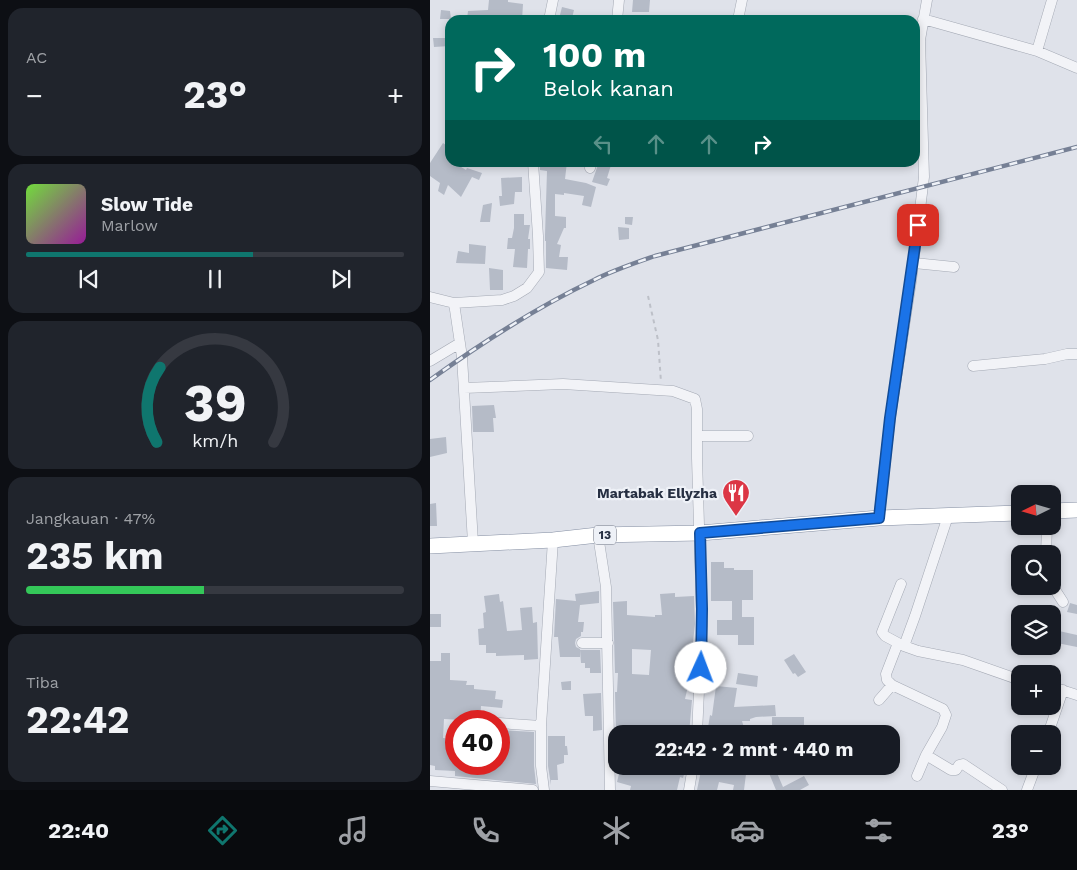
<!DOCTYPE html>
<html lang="id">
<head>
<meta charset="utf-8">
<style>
	body { margin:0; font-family:"Work Sans",sans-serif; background:#20242c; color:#f1f3f6; height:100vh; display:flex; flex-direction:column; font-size:19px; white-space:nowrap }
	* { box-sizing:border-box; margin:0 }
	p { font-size:16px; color:#9ea1a6 }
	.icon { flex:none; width:28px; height:28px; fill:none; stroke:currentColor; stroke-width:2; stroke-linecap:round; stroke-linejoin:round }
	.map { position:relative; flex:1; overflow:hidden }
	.sheet { display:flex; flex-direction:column; gap:8px; padding:8px; background:#0d0f14; width:430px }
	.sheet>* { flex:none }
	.top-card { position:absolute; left:15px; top:15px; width:475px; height:152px; border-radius:15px; box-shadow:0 2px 8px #0003; background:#00695c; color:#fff; overflow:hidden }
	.needle { width:32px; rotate:265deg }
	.fabs { position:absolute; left:581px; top:485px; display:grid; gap:10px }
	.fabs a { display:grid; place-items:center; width:50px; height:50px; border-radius:10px; background:#171b24; box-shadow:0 2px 8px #0003; font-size:25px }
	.speed { position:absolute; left:15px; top:710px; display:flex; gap:10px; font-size:25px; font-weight:700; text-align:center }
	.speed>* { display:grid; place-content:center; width:65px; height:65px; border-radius:50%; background:#171b24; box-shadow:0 2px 8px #0003; line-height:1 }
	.speed .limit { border:8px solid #d22; background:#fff; color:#111 }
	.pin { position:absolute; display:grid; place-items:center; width:42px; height:42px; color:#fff; margin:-21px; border-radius:10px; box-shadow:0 2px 8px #0006 }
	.me { position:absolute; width:55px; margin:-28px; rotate:2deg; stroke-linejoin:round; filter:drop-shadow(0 0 4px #0008) }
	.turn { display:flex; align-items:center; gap:18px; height:105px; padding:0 15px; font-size:22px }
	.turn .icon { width:65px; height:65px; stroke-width:2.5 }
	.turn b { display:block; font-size:35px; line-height:42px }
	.lanes { display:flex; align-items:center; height:48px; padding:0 15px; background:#0003; justify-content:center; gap:25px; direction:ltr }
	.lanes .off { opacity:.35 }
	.big { font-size:38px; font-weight:700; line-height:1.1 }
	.sheet .tile { flex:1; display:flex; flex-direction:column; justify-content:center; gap:8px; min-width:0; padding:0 18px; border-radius:15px; background:#20242c }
	.sheet .dial { align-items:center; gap:0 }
	.dial svg { height:130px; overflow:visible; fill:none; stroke:#363941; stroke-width:7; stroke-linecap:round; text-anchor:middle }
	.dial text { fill:#f1f3f6; stroke:none }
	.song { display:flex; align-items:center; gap:15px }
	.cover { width:60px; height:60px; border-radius:8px; background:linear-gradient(135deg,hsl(100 70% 55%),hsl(300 70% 35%)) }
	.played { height:5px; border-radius:2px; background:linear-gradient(90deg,#0f766e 60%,#363941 60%) }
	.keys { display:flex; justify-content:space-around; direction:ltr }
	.heat { display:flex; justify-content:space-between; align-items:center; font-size:28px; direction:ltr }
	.charge { height:8px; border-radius:4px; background:linear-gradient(90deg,#34c759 47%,#363941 0) }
	.trip { position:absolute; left:178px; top:725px; width:292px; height:50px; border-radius:15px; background:#171b24; box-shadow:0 2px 8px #0003; font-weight:700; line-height:50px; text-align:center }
	.dock { display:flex; height:80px; justify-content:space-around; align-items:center; background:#090b0e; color:#9ea1a6 }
	.dock .icon { width:35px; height:35px }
	.dock .on { color:#0f766e }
	.dock b { font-size:22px; color:#f1f3f6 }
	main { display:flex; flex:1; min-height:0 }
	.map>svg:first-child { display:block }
</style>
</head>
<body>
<main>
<section class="sheet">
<div class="tile"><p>AC</p>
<div class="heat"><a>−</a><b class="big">23°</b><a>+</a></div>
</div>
<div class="tile">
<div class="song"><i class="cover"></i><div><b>Slow Tide</b><p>Marlow</p></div></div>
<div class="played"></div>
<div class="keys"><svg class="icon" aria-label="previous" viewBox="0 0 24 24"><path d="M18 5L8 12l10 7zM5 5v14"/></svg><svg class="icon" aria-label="pause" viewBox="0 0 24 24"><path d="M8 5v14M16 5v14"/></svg><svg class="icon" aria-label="next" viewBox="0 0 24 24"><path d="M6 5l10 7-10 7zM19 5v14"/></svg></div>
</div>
<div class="tile dial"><svg viewBox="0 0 100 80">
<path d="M14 69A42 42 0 1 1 86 69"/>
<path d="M14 69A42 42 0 0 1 16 23" stroke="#0f766e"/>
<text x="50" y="56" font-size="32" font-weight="700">39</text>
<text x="50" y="72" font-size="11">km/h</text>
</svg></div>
<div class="tile"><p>Jangkauan · 47%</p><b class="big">235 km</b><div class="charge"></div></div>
<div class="tile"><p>Tiba</p><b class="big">22:42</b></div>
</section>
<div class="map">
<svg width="647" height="790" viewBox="0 0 647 790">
	<rect width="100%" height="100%" fill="#dfe2ea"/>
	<path fill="#b5bbc7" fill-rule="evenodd" d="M59 0H78V2L93 4 92 20 37 19 38 11 58 10Z
		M203 0H220L219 12H202Z
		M132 7 144 10 142 18 130 15Z
		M11 10 20 11 21 19H10Z
		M3 38H20V46L4 47Z
		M13 143 20 148V155L18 159 20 162H23L36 170 37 168 52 173 49 180 42 177 31 197 18 185 14 195 8 191 10 183 0 176V163Z
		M110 162H137L135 179 156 183 166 187 161 207 152 205 154 196 134 193V195L125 194V216L136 217V228H134L127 244 131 245 129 257H138L137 270 116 268V241H115V235L117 171 110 170Z
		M169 162 181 165 177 178 180 179 177 186 162 182Z
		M92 177V192H85L84 204 70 206 69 196H72L71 178Z
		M62 203 60 222H50L53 205Z
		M84 214H94V225H100L98 239H100V249H98L97 268 83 267 85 249H77L78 238H82L84 228Z
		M195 217H203L202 225 195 224Z
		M188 227 199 228V239L189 240Z
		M39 244 56 246 55 264 26 263 28 251 39 253Z
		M59 268 73 270V290H60Z
		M64 405 66 418H63L64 432H43L42 406Z
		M16 437 17 453 0 457V439Z
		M6 503 7 526H0V504Z
		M281 562H294V568H304V570H323V600H312V617H324V645H308V635H287V620H302V601H281Z
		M169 591V603L150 605 148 622H154L153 632H151V636L146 639 145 643 146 647 150 649V657H130L128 637H124L126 599 146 601 145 594Z
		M245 593V597L264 596 265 624 260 669H262L255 699 262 700 259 734H186L185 692H187L188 673H185L183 602 197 601V615L225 617V615H232L230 594ZM202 649 221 650 219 675 202 674Z
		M69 594 70 602 73 601 77 631 92 630 90 608 102 607 103 623 107 622 108 659 94 660V655L66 656V653H56V645H49L48 629 54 628 53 613 56 612 54 596Z
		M640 603 647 605V614L637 612Z
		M0 614H11V627H0Z
		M622 621 630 622 629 631 647 635V647L622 642Z
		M150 650H170L171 673H160V668H155V663H151Z
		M11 653H20V680L37 681 36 685H44V689L66 691 65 699 73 700 72 708 51 706 50 721 14 719 13 738 22 739 21 760 24 761V764H69V730L104 732V766L106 784 25 776V771L5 770V766L0 765V661H11Z
		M364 654 376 672 368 677 365 673 363 674 354 660Z
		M308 673 328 676 327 687 306 684Z
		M141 681V690H132L131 682Z
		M286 686 307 688 304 707 345 705 346 716 326 717 320 719V721H312L315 731 295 728 294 734H277L280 715 282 716Z
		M171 693 172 730 163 731V716H155L153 694Z
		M342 717H374V727L342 726Z
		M118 736H135V746H137L138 755H134V763L127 765 128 780H121V785L118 766Z
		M191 766H251L256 767 253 778 250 777 247 790H200L201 786 187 782Z
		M272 766H317L314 790H303L304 785 289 782 287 790H267Z
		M336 766H344L353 787 374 776 379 785 370 790H346Z"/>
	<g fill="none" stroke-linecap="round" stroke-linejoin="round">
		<defs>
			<path id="minor" d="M493 19 607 51 647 68
				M119 20 123 0
				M187 20 189 0
				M308 20 312 0
				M607 51 622 0
				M160 168 162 162
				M484 263 524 267
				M0 297 24 303 32 357 43 543
				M24 303 72 300 84 296 97 288 109 272 108 236 103 162
				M0 361 30 343
				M543 366 615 359 637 354H647
				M34 388 133 384 243 391 265 399 267 409V458L272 626 267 734
				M267 436H318
				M518 516 485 616 474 646 488 651 533 660 590 680
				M449 518 460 419 481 282 494 177 490 40 497 0
				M168 535 176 587 180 790
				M616 554 617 526
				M622 585 633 602
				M152 643H178
				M468 643 455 636 452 632 471 584
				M474 646 468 643 456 674 457 680 462 685 513 709 516 715 512 727 496 755 487 776
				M622 687 647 695
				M449 700 462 685
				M69 723 111 726
				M618 734 633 690
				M496 755 521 770H526L529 765 533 764 572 790
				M0 781 103 790
				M114 790 111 766V726L123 540
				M259 790 263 766
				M597 790 606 766"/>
			<path id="highway" d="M622 511 647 510
				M0 546 123 540 168 535 270 533 449 518 590 513"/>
		</defs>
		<use href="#minor" stroke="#a4a9b4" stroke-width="11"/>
		<use href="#highway" stroke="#848ea2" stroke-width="16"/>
		<path stroke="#bdc0c8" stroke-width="2" stroke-dasharray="4 4" stroke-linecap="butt" d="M218 296 228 340 231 382"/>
		<use href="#minor" stroke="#f2f3f7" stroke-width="10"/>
		<use href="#highway" stroke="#fff" stroke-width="15"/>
		<defs>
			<path id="rail" d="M0 380C50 344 109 306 164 280 184 270 205 263 225 256L647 147"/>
		</defs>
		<use href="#rail" stroke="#768095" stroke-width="4.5"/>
		<use href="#rail" stroke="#eef1f7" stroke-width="2.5" stroke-dasharray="8" stroke-linecap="butt"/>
	</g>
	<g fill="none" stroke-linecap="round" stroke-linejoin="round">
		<defs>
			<path id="route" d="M271 668 272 609 270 533 449 518 460 418 488 225"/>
		</defs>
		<use href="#route" stroke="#114b97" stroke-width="12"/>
		<use href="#route" stroke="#1a73e8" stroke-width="9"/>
	</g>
	<defs>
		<symbol id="restaurant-pin" viewBox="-11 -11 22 30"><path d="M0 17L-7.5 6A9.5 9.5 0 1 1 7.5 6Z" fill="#dc3645" stroke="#eef1f7"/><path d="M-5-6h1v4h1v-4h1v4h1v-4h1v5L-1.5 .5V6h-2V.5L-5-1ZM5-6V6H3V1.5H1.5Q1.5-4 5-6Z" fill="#fff"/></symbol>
	</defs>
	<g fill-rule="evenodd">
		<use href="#restaurant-pin" x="290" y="477" width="32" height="43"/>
	</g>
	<g text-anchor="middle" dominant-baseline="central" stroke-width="4.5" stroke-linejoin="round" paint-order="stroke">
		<rect fill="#eef1f7" stroke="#626978" stroke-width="1" x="164" y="525.5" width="22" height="19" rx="4"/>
		<g font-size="12" font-weight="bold" fill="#262f42">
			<text x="175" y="535">13</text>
		</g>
		<g font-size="14" font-weight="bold" fill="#262f42" stroke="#eef1f7" text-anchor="end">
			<text x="287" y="493">Martabak Ellyzha</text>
		</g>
	</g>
</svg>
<div class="fabs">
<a><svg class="needle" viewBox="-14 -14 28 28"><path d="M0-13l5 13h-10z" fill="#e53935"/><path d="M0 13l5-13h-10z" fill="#9ea1a6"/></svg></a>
<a><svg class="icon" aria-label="search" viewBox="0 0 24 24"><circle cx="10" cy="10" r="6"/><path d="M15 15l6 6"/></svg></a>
<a><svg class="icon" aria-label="layers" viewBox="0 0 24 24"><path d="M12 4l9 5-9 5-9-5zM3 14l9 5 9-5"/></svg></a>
<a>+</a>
<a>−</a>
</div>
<div class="speed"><div class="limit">40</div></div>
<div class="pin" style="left:488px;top:225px;background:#d93025"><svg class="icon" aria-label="arrive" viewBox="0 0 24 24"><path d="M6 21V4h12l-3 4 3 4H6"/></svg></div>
<svg class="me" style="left:271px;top:668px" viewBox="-20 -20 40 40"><circle r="19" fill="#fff"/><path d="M0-13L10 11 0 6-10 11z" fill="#1a73e8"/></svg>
<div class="trip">22:42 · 2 mnt · 440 m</div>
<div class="top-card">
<div class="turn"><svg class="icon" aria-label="right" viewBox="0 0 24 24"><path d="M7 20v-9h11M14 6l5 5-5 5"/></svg><div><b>100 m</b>Belok kanan</div></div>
<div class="lanes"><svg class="icon off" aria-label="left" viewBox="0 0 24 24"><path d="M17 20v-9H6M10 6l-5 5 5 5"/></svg><svg class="icon off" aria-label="ahead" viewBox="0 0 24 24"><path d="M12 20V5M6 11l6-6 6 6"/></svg><svg class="icon off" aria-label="ahead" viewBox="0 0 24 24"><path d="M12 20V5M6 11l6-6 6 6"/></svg><svg class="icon" aria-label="right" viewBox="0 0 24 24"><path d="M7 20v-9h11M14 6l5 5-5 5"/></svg></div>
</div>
</div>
</main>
<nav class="dock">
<b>22:40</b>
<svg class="icon on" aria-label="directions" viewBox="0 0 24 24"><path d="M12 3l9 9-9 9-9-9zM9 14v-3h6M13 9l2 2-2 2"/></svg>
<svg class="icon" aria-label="music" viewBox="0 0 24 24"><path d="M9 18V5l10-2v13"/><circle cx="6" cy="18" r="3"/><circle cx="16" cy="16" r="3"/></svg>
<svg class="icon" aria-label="phone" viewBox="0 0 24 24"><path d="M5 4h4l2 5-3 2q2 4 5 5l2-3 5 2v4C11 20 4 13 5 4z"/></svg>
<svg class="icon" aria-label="climate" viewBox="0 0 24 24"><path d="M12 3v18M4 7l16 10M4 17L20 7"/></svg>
<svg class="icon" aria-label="car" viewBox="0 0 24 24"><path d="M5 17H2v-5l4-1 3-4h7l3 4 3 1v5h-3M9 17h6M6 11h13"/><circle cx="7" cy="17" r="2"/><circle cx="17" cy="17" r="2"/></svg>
<svg class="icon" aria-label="filters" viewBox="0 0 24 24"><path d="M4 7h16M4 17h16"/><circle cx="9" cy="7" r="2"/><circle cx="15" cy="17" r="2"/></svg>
<b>23°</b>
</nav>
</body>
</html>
